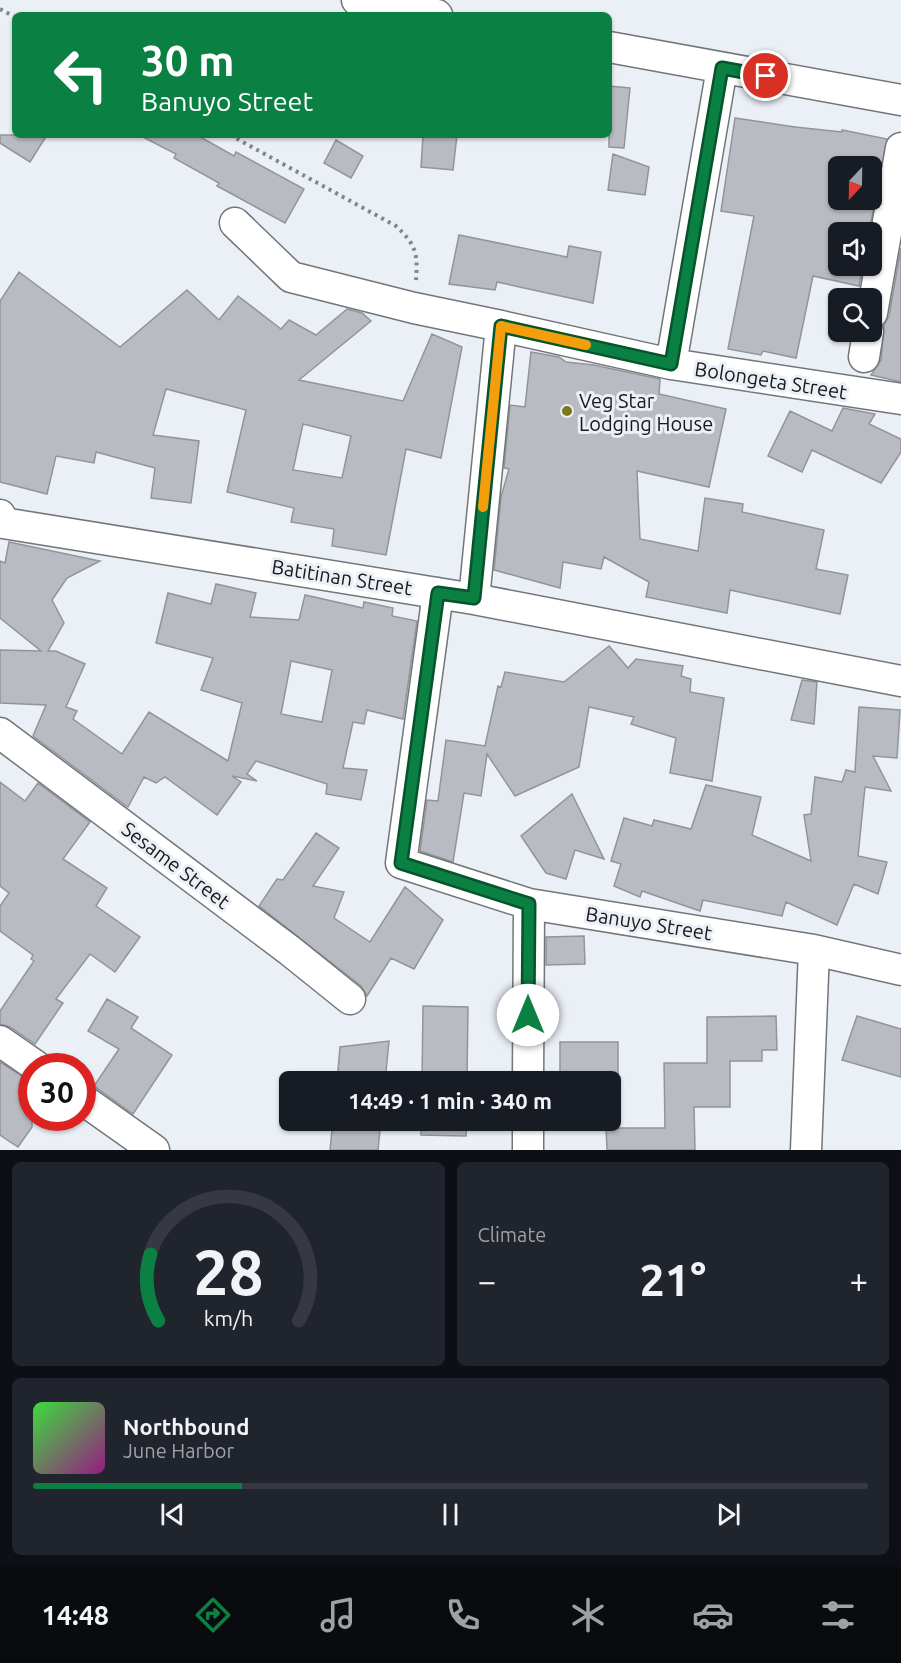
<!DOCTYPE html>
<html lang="en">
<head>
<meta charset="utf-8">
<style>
	body { margin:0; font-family:Ubuntu,sans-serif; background:#20242c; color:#f1f3f6; height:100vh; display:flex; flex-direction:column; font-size:22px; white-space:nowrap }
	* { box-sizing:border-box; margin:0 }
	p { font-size:20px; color:#9ea1a6 }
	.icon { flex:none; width:33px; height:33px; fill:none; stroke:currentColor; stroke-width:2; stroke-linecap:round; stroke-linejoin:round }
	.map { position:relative; height:1150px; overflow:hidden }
	.drawer { display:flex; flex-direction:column; gap:12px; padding:12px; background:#0d0f14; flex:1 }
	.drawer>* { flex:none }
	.hud { position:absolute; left:12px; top:12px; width:600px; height:126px; border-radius:9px; box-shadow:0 2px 4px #0004; background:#0b8043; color:#fff; overflow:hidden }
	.needle { width:39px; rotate:202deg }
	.tools { position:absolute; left:828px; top:156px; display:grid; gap:12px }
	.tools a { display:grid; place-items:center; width:54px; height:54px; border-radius:9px; background:#171b24; box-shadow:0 2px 4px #0004; font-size:30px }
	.speed { position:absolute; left:18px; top:1053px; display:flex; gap:12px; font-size:30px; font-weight:700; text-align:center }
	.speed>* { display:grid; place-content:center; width:78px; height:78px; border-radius:50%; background:#171b24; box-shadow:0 2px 4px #0004; line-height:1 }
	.speed .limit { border:9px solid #d22; background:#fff; color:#111 }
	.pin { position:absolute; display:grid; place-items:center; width:51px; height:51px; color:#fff; margin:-26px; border:3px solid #fff; border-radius:50%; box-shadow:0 2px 6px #0007 }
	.me { position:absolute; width:66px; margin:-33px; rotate:0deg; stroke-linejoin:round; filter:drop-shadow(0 0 4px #0008) }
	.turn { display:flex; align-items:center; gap:21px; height:126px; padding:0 30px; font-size:27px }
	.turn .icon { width:78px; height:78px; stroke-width:2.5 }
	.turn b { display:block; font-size:42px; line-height:51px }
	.big { font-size:45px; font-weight:700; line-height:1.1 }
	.drawer .widget { flex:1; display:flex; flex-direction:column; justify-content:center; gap:9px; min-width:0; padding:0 21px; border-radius:9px; background:#20242c }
	.drawer .dial { align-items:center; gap:0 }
	.dial svg { height:156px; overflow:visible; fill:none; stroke:#363941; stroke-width:7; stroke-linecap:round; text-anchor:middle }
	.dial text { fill:#f1f3f6; stroke:none }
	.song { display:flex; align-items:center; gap:18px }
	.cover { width:72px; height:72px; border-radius:9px; background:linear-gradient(135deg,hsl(120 70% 55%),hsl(310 70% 35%)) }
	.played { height:6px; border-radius:3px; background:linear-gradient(90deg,#0b8043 25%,#363941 25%) }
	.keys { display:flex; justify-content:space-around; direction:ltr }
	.heat { display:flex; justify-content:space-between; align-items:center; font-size:33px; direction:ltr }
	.drawer .tiles { flex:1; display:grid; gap:12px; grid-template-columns:1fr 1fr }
	.widget:last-child { grid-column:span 2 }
	.trip { position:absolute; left:279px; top:1071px; width:342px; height:60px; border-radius:9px; background:#171b24; box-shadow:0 2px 4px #0004; font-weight:700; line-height:60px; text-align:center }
	.tabs { display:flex; height:96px; justify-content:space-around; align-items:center; background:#090b0e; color:#9ea1a6 }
	.tabs .icon { width:42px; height:42px }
	.tabs .on { color:#0b8043 }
	.tabs b { font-size:27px; color:#f1f3f6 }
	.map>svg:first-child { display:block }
</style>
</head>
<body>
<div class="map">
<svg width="901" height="1150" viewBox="0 0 901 1150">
	<rect width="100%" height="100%" fill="#ebf0f6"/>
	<path fill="#b8bcc2" stroke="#91959a" stroke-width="1.5" fill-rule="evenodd" d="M609 86 630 88 624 148 609 147Z
		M735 118 795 127 842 132V130L887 139 869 232H838V266H863L859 286 813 276 796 358 763 351 761 355 728 349 754 216 721 211ZM838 166H872V200H838Z
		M0 135H47L30 162 0 143Z
		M139 135H197L234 156 236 152 304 189 285 223 217 186 219 183 174 158 176 154Z
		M423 135H457L453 170 421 167Z
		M336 140 363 156 351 178 324 163Z
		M613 154 649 167 645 195 608 190Z
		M459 235 567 257 569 246 601 252 593 303 497 282 495 290 449 284Z
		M901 248V382L871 375 881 360 884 325 889 316Z
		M19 272 120 347 187 290 219 320 238 296 281 329 289 320 316 335 347 309 362 313 371 321 299 380 403 401 432 334 462 347 441 458 406 449 386 555 332 546 334 529 291 522 294 508 227 492 246 410 166 389 153 435 199 441 191 503 151 498 155 468 96 452 94 463 56 456 47 494 0 482V301ZM303 424 351 436 342 478 293 470Z
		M531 352 559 357 566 362 594 365 660 379 659 394 726 409 709 487 637 471 640 539 698 551 705 498 743 504 742 512 824 530 816 569 848 575 840 614 730 590 727 613 646 597 649 582 604 557 601 569 563 562 560 588 494 570 501 497 509 469 504 468 510 405 525 407Z
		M843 408 875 414 869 424 901 439V452L881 483 812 450 802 472 768 456 790 411 832 431Z
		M9 542 100 561 67 578 52 600 64 623 48 651H56L85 664 66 707 77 711 73 719 122 754 149 712 228 761 242 703 201 690 213 658 156 643 168 593 211 604 216 584 256 593 250 617 299 620 305 595 363 608 364 602 393 608 392 616 417 621 403 719 367 710 364 724 353 722 343 768 367 770 361 800 326 794 327 784 256 761 247 774 257 781 232 776 241 782 217 815 165 777 156 783 144 777 128 807 125 805 33 736 46 705 0 703V650L41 651 0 618V561L5 563ZM291 661 332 670 322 722 281 714Z
		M609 646 628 668 636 659 683 666 681 676 691 679 690 692 724 698 712 781 670 773 676 738 631 724 634 717 589 707 579 767 515 796 487 754 481 796 464 793 453 862 420 851 427 800 438 801 446 740 485 746 498 686 501 687 505 672 564 682Z
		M802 680 817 682 814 724 791 720Z
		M859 707 900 710 897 758 873 756 891 791 865 787 858 856 887 862 878 894 854 884 837 925 786 902 782 916 703 900 700 911 642 891 640 897 614 886 621 864 611 861 624 818 652 826 654 820 691 829 706 785 761 797 752 835 811 861 804 815 811 814 815 777 842 782 846 770 855 772Z
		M0 782 25 801 38 783 90 822 63 859 107 888 96 906 140 937 115 972 90 954 56 999 63 1003 35 1044 10 1027 0 1024V1011L34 961 31 959 33 955 0 931V906L9 893 0 886Z
		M572 794 604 859 575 850 566 879 546 873 521 836Z
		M316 833 339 848 313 886 344 892 334 918 370 942 405 887 443 920 414 969 391 958 367 996 361 986 259 906 277 879 283 880Z
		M584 936 585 964 546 965V937Z
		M107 999 138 1017 131 1028 172 1055 133 1114 94 1086 119 1049 88 1031Z
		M423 1006 468 1007 467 1082H422Z
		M776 1016 777 1050H762V1061H730V1107H694L695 1150H607L606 1128H665L664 1063H707V1017Z
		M857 1016 901 1029V1077L842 1060Z
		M389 1041 385 1082H337L340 1047Z
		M560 1042H618V1128L560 1126V1120H610V1082H560Z
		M0 1062 32 1082V1127L18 1147 0 1135Z
		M333 1120H381L378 1150H330Z
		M421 1120H467L466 1136 421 1135Z"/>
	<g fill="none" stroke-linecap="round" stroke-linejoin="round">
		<defs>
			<path id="minor" d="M357 0 437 15
				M609 47 901 100
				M235 223 291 277 414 308 501 326 474 599
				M872 313 901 148
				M501 326 671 364 901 399
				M864 357 868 332
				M671 364 722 68
				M0 515 3 523 474 599 901 681
				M438 593 401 863 529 904 814 950 901 970
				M0 733 289 950 350 999
				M0 1041 36 1066
				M528 1082 529 904
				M82 1099 154 1150
				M528 1150V1120
				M806 1150 814 950"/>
		</defs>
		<use href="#minor" stroke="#72767b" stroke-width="33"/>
		<path stroke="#828589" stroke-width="4" stroke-dasharray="3 4.5" stroke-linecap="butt" d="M0 9 15 17
			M230 135 396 226C416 245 418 253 416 280"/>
		<use href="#minor" stroke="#fff" stroke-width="30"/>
	</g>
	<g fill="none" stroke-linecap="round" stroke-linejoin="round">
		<defs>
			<path id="route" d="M528 1015 529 904 401 863 438 593 474 598 501 326 671 364 722 68 766 76"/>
		</defs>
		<use href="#route" stroke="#07532c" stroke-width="15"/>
		<use href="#route" stroke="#0b8043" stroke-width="10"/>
		<path stroke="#f59e0b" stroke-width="10" d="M483 507 501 326 586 345"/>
	</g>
	<circle fill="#7b781e" stroke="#ebf0f6" stroke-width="2" cx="567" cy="411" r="6"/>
	<g text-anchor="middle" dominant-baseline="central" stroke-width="6" stroke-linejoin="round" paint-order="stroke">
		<g font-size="20" fill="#18191b" stroke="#ebf0f6">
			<text transform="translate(771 380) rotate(9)">Bolongeta Street</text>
			<text transform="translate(342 577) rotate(9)">Batitinan Street</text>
			<text transform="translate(176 865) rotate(37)">Sesame Street</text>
			<text transform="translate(649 923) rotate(9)">Banuyo Street</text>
		</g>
		<g font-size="20" fill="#18191b" stroke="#ebf0f6" text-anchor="start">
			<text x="579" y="400">Veg Star<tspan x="579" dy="23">Lodging House</tspan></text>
		</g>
	</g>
</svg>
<div class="tools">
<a><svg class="needle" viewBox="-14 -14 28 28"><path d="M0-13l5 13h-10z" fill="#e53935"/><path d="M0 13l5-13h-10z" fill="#9ea1a6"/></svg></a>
<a><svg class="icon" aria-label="sound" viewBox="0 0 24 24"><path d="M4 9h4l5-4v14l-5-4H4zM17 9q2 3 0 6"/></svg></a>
<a><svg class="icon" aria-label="search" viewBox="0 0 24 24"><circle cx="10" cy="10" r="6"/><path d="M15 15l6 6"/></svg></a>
</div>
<div class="speed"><div class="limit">30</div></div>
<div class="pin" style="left:766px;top:76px;background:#d93025"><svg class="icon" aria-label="arrive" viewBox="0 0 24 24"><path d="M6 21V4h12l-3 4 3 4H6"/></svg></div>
<svg class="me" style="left:528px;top:1015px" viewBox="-20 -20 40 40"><circle r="19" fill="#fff"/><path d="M0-13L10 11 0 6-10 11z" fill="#0b8043"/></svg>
<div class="trip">14:49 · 1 min · 340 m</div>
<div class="hud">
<div class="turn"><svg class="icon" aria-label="left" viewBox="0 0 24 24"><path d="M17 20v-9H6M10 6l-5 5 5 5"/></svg><div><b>30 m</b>Banuyo Street</div></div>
</div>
</div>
<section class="drawer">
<div class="tiles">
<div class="widget dial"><svg viewBox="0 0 100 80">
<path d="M14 69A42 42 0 1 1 86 69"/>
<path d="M14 69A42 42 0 0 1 10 35" stroke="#0b8043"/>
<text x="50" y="56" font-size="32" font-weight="700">28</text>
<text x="50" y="72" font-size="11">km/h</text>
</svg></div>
<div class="widget"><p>Climate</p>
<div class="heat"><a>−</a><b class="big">21°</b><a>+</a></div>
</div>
<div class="widget">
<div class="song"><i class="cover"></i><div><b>Northbound</b><p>June Harbor</p></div></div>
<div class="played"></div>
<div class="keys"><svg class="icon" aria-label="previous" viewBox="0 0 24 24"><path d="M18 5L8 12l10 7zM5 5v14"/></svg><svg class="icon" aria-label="pause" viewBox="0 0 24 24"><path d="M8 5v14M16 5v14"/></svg><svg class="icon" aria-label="next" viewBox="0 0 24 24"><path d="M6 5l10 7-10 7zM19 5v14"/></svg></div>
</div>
</div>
</section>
<nav class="tabs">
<b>14:48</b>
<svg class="icon on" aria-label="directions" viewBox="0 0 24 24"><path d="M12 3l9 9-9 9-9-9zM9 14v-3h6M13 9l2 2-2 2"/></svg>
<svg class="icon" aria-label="music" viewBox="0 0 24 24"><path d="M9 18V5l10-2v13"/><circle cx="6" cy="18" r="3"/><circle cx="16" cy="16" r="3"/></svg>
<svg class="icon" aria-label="phone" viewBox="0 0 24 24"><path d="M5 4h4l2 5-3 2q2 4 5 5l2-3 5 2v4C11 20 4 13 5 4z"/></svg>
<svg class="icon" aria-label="climate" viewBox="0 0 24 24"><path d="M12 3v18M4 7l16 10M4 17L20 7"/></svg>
<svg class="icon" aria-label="car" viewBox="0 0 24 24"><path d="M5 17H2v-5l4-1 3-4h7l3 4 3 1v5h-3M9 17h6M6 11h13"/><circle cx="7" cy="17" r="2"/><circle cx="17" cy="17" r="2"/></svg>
<svg class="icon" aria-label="filters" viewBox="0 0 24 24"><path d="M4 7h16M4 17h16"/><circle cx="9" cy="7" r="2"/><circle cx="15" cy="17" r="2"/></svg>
</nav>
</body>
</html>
